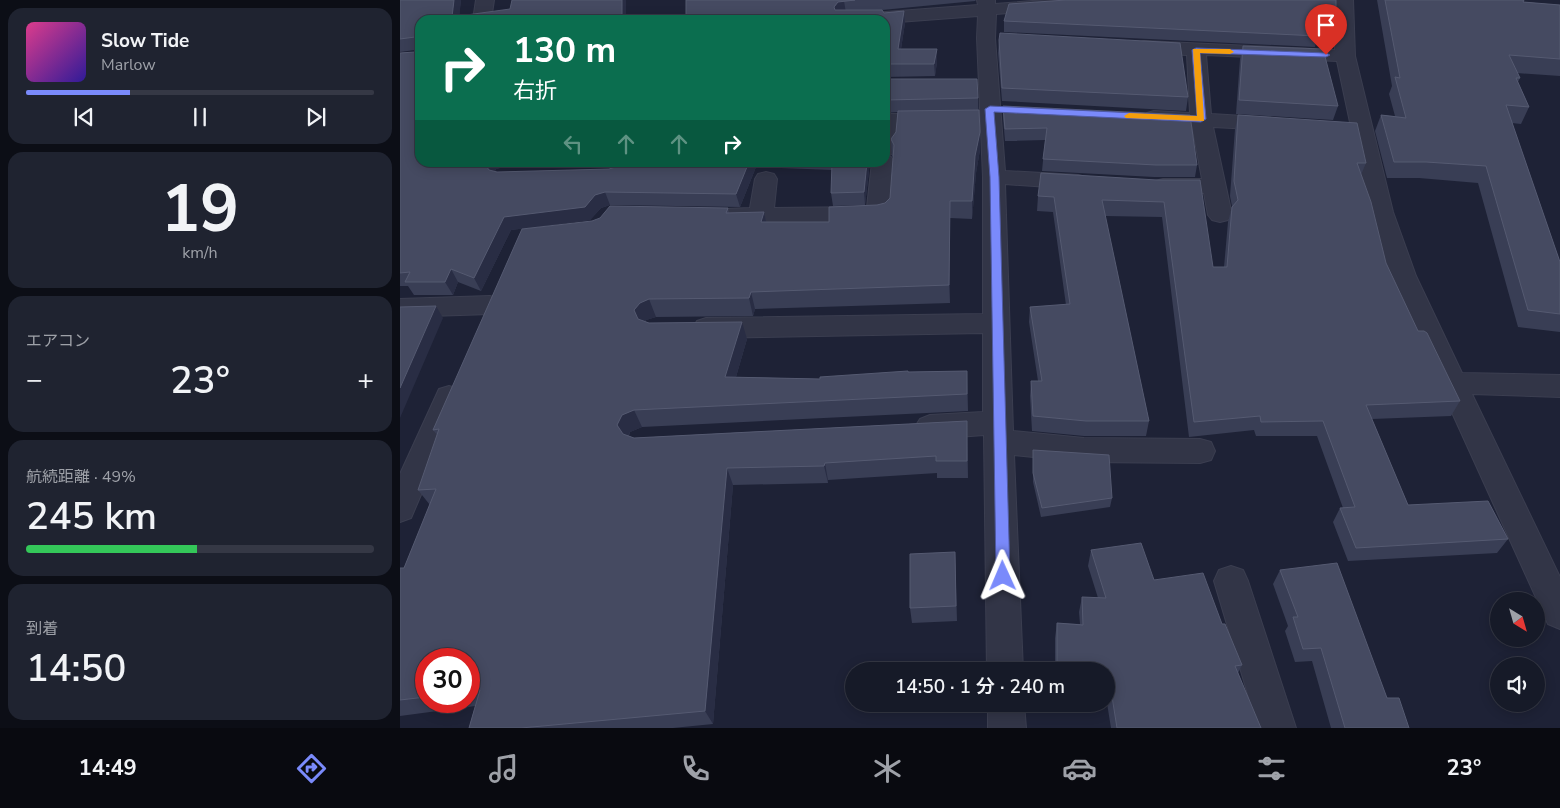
<!DOCTYPE html>
<html lang="ja">
<head>
<meta charset="utf-8">
<style>
	body { margin:0; font-family:"Nunito Sans","Noto Sans JP",sans-serif; background:#1f2330; color:#f1f3f6; height:100vh; display:flex; flex-direction:column; font-size:19px; white-space:nowrap }
	* { box-sizing:border-box; margin:0 }
	p { font-size:16px; color:#9ea1a8 }
	.icon { flex:none; width:28px; height:28px; fill:none; stroke:currentColor; stroke-width:2; stroke-linecap:round; stroke-linejoin:round }
	.map { position:relative; flex:1; overflow:hidden }
	.panel { display:flex; flex-direction:column; gap:8px; padding:8px; background:#0c0e16; width:400px }
	.panel>* { flex:none }
	.banner { position:absolute; left:15px; top:15px; width:475px; height:152px; border-radius:15px; box-shadow:0 2px 12px #0003,0 0 0 1px #353845; background:#0b6e4f; color:#fff; overflow:hidden }
	.needle { width:32px; rotate:143deg }
	.tools { position:absolute; left:1090px; top:592px; display:grid; gap:10px }
	.tools a { display:grid; place-items:center; width:55px; height:55px; border-radius:50%; background:#161a28; box-shadow:0 2px 12px #0003,0 0 0 1px #353845; font-size:25px }
	.speed { position:absolute; left:15px; top:648px; display:flex; gap:10px; font-size:25px; font-weight:700; text-align:center }
	.speed>* { display:grid; place-content:center; width:65px; height:65px; border-radius:50%; background:#161a28; box-shadow:0 2px 12px #0003,0 0 0 1px #353845; line-height:1 }
	.speed .limit { border:8px solid #d22; background:#fff; color:#111 }
	.pin { position:absolute; display:grid; place-items:center; width:42px; height:42px; color:#fff; margin:-51px -21px; border-radius:50% 50% 50% 0; rotate:-45deg; box-shadow:0 0 5px #0007 }
	.pin .icon { rotate:45deg }
	.me { position:absolute; width:55px; margin:-28px; rotate:359deg; stroke-linejoin:round; filter:drop-shadow(0 0 4px #0008) }
	.turn { display:flex; align-items:center; gap:18px; height:105px; padding:0 15px; font-size:22px }
	.turn .icon { width:65px; height:65px; stroke-width:2.5 }
	.turn b { display:block; font-size:35px; line-height:42px }
	.lanes { display:flex; align-items:center; height:48px; padding:0 15px; background:#0003; justify-content:center; gap:25px; direction:ltr }
	.lanes .off { opacity:.35 }
	.big { font-size:38px; font-weight:600; line-height:1.1 }
	.panel .card { flex:1; display:flex; flex-direction:column; justify-content:center; gap:8px; min-width:0; padding:0 18px; border-radius:15px; background:#1f2330 }
	.panel .dial { align-items:center; gap:0 }
	.dial b { font-size:65px; line-height:1 }
	.song { display:flex; align-items:center; gap:15px }
	.cover { width:60px; height:60px; border-radius:8px; background:linear-gradient(135deg,hsl(330 70% 55%),hsl(250 70% 35%)) }
	.played { height:5px; border-radius:2px; background:linear-gradient(90deg,#7a8afb 30%,#353845 30%) }
	.keys { display:flex; justify-content:space-around; direction:ltr }
	.heat { display:flex; justify-content:space-between; align-items:center; font-size:28px; direction:ltr }
	.charge { height:8px; border-radius:4px; background:linear-gradient(90deg,#34c759 49%,#353845 0) }
	.trip { position:absolute; left:445px; top:662px; width:270px; height:50px; border-radius:25px; background:#161a28; box-shadow:0 2px 12px #0003,0 0 0 1px #353845; font-weight:600; line-height:50px; text-align:center }
	.tabs { display:flex; height:80px; justify-content:space-around; align-items:center; background:#090a10; color:#9ea1a8 }
	.tabs .icon { width:35px; height:35px }
	.tabs .selected { color:#7a8afb }
	.tabs b { font-size:22px; color:#f1f3f6 }
	main { display:flex; flex:1; min-height:0 }
	.map>svg:first-child { display:block }
</style>
</head>
<body>
<main>
<section class="panel">
<div class="card">
<div class="song"><i class="cover"></i><div><b>Slow Tide</b><p>Marlow</p></div></div>
<div class="played"></div>
<div class="keys"><svg class="icon" aria-label="previous" viewBox="0 0 24 24"><path d="M18 5L8 12l10 7zM5 5v14"/></svg><svg class="icon" aria-label="pause" viewBox="0 0 24 24"><path d="M8 5v14M16 5v14"/></svg><svg class="icon" aria-label="next" viewBox="0 0 24 24"><path d="M6 5l10 7-10 7zM19 5v14"/></svg></div>
</div>
<div class="card dial"><b>19</b><p>km/h</p></div>
<div class="card"><p>エアコン</p>
<div class="heat"><a>−</a><b class="big">23°</b><a>+</a></div>
</div>
<div class="card"><p>航続距離 · 49%</p><b class="big">245 km</b><div class="charge"></div></div>
<div class="card"><p>到着</p><b class="big">14:50</b></div>
</section>
<div class="map">
<svg width="1160" height="728" viewBox="0 0 1160 728">
	<rect width="100%" height="100%" fill="#1e2236"/>
	<g fill="none" stroke-linecap="round" stroke-linejoin="round">
		<defs>
			<path id="minor" d="M76 0H94L91 20H73Z
				M577 0H595V4L645 0H726L723 4 717 5 596 14 595 38 605 171 678 175 686 177 689 182 686 187 678 189 605 184 613 431 684 438 800 439 811 442 815 451 811 460 800 463 684 462 614 455 623 671H587L584 435 530 439 520 435 515 427 520 419 530 415 583 412V333L306 338 297 335 293 328 297 321 306 318 583 314V177L577 38 578 16 485 23V20H437L440 16 446 15 578 5Z
				M935 0H953L955 56 993 212 1016 276 1062 373 1160 375V397L1072 394 1160 577V629L1148 624 990 276 969 212 937 61 806 55 811 114 874 118 881 120 884 124 881 128 874 130 813 127 832 215 828 220 820 222 812 220 808 215 804 193H763L755 191 752 186 755 181 763 179H802L792 125 747 121 744 117 747 113 754 111 790 113 787 55 744 53 737 51 735 47 737 43 744 41 935 50Z
				M485 114H534L541 116 544 120 541 124 534 126H498L496 149 493 154 485 155Z
				M485 156 491 157 494 162 490 214 486 219 478 221 326 223 318 221 314 216 318 211 326 209 350 208 355 179 358 174 366 172 374 174 377 179 374 208 467 207 472 162H485Z
				M90 296 99 299 103 305 99 311 90 314 0 317V299Z
				M49 386 59 389 63 397 11 518 0 522V474L39 389Z
				M831 566 843 570 848 581 896 728H858L814 581 819 570Z
				M588 704H624L626 728H588Z"/>
		</defs>
		<use href="#minor" stroke="#3b3e50" stroke-width="2"/>
		<use href="#minor" fill="#323547" fill-rule="evenodd"/>
	</g>
	<path fill="#393e55" fill-rule="evenodd" d="M0 0H61L59 16 226 0 20 162H470L465 205 433 206 431 193 432 170 356 167 340 207 210 205 201 208 190 220 111 230 81 291 58 282 53 295H14L8 286H0V53L15 52V50L0 52ZM214 164 219 165 209 169 97 172 95 171 96 169 104 167Z
		M286 0H576L575 1 482 10 484 13 504 11 505 23 501 49H537V62L535 76 485 77V20Z
		M666 0 936 17 933 28 916 27 918 36 915 47 604 32V21Z
		M977 0H1124L1123 2 1160 5V76L1117 73 1120 78 1118 82 1129 107 1121 124 1112 123 1160 262V332L1118 327 1078 183 1019 178H987L975 131 981 115 995 116 989 94 992 86Z
		M599 40 788 97 786 111 602 101 598 53Z
		M843 46 938 106 933 120 836 114 840 59Z
		M485 79 578 98 580 150 576 173 572 219 550 218V303L355 309 353 316 256 317 246 320 245 322 249 323 347 339 336 377 420 379 508 372 567 371 568 411 242 427 230 432 229 436 234 438 567 421 568 478H537V473L428 480V483L333 485 313 724 273 728H69L75 706 0 716V568H4L30 505 18 490 37 435 33 430 328 208 329 213 364 212 366 222H429L477 205 485 203 490 198 493 157 492 156 491 139 496 132 498 112 485 113ZM26 659H69V701H26Z
		M603 106 797 165 795 177H754L642 171 645 140 605 141 603 118Z
		M838 115 966 163 961 175 986 263 1018 331 1060 401 1051 416 972 419 1008 505 1108 539 1097 553 948 561 933 522 940 508H943L917 436H856L854 430 789 437 762 217 705 216 749 421 746 436H684L632 431 630 396 631 381H638L629 322 630 307 666 305 653 212 637 211 638 196 757 180 813 267H824L828 222 832 206 830 196 835 129Z
		M633 450 712 498 710 507 641 517 633 482Z
		M691 550 754 580 822 624 842 665 838 673 861 728H711L706 697V671H655V638L657 623 680 624 679 612 682 597 698 598 688 566Z
		M555 552 557 621 512 623 510 608Z
		M880 570 987 698 1009 728H931L912 661 895 662 885 631 888 626 873 584Z"/>
	<path fill="#292d44" d="M54 0H61L59 20 52 17Z
		M222 0H226V20H222Z
		M444 1 446 13 436 19 434 7 438 2Z
		M504 11 505 23 499 61 498 49Z
		M537 49V62L535 76 534 64Z
		M580 132V150L576 173 572 219V201L575 156Z
		M86 162H102L104 167 96 169 91 177 85 164Z
		M349 162H355L356 167 340 207 336 194Z
		M467 162H470L465 205 464 192Z
		M205 192 210 205 201 208 190 220 111 230 81 291 74 278 104 217Z
		M550 201V303L549 285Z
		M364 212 368 230 361 222Z
		M51 269 58 282 53 295 45 282Z
		M351 292 355 309 353 316 349 298Z
		M249 299 256 317 246 320 241 328 234 310 240 303Z
		M36 306 43 318 0 418V388Z
		M342 322 347 339 331 394 325 377Z
		M234 410 242 427 230 432 225 442 217 425 222 415Z
		M425 463 428 480V483L424 466Z
		M327 468 333 485 313 724 305 711Z"/>
	<path fill="#454a61" stroke="#555a71" d="M0 0H54L52 17 110 9 112 0H222V20H20V162H86L85 164 89 170 97 172 209 169 219 166 220 162H349L336 194 205 192 195 195 185 207 104 217 74 278 51 269 45 282H5L10 272 0 273V53L15 52V37L0 39Z
		M286 0H455L438 2 434 7 435 10H482L484 13 504 11 498 49H537L534 64H485V20H286Z
		M666 0H936V17L913 16 918 36 604 21 609 4Z
		M985 0H1124L1123 2 1160 5V59L1109 55 1120 78H1116L1129 107 1106 105 1160 262V314L1128 310 1086 166 1026 162H994L981 115 1006 118 995 77 1000 78Z
		M600 33 780 43 788 97 602 88 599 40Z
		M843 46 923 49 938 106 839 100Z
		M485 79H577L578 98 485 100Z
		M603 106 790 115 797 165H756L643 159 647 128 605 129Z
		M579 110 580 132 575 156 572 201H550L549 285 351 292 349 298 249 299 240 303 234 310 238 319 249 323 342 322 325 377 420 379V377L508 371V372L567 371V394L234 410 222 415 217 425 223 434 234 438 567 421V461H536V456L425 463 424 466 327 468 305 711 121 728H69L80 690 69 691V659H26V697L0 700V568H4L36 489 18 490 39 429 33 430 122 229 192 221 200 218 210 206 328 208 326 213 364 212 361 222H429V207L477 205 485 203 490 198 494 145 491 139 496 132 498 111Z
		M838 115 957 123 966 163H957L971 202 986 263 1018 331H1024L1027 333 1060 401 966 405 1008 505 1088 501 1108 539 956 548 940 508 955 507 923 421 861 422 860 416 794 422 764 202 702 200 749 421H686L633 416 631 381H642L630 307 670 304 654 197 638 196 641 173 757 180H800L813 267H827L832 207 838 200 834 181Z
		M432 162H467L464 192 431 193Z
		M36 306 0 388V307Z
		M633 450 709 455 712 498 642 508 633 473Z
		M741 543 754 580 803 573 822 624H825L842 665 835 666 861 728H717L710 684 706 683V671H657V623L683 625 682 597 706 598 691 550Z
		M555 552 556 606 510 608V554Z
		M937 563 987 698H999L1009 728H945L921 648 903 649 893 617H898L880 570Z"/>
	<path fill="#7a8afb" stroke="#4f5aa3" d="M796 48 926 53 930 55 926 57 800 53 806 119 801 122 594 112 599 177 610 576 607 580 603 582 598 580 596 576 590 177 585 109 590 106 797 116 792 50Z"/>
	<path fill="#f59e0b" d="M793 49H830L834 52 830 54 800 53 804 121 726 118 724 116 729 113 797 116Z"/>
</svg>
<div class="tools">
<a><svg class="needle" viewBox="-14 -14 28 28"><path d="M0-13l5 13h-10z" fill="#e53935"/><path d="M0 13l5-13h-10z" fill="#9ea1a8"/></svg></a>
<a><svg class="icon" aria-label="sound" viewBox="0 0 24 24"><path d="M4 9h4l5-4v14l-5-4H4zM17 9q2 3 0 6"/></svg></a>
</div>
<div class="speed"><div class="limit">30</div></div>
<div class="pin" style="left:926px;top:55px;background:#d93025"><svg class="icon" aria-label="arrive" viewBox="0 0 24 24"><path d="M6 21V4h12l-3 4 3 4H6"/></svg></div>
<svg class="me" style="left:603px;top:576px" viewBox="-20 -20 40 40"><path d="M0-17L14 15 0 8-14 15z" fill="#7a8afb" stroke="#fff" stroke-width="4"/></svg>
<div class="trip">14:50 · 1 分 · 240 m</div>
<div class="banner">
<div class="turn"><svg class="icon" aria-label="right" viewBox="0 0 24 24"><path d="M7 20v-9h11M14 6l5 5-5 5"/></svg><div><b>130 m</b>右折</div></div>
<div class="lanes"><svg class="icon off" aria-label="left" viewBox="0 0 24 24"><path d="M17 20v-9H6M10 6l-5 5 5 5"/></svg><svg class="icon off" aria-label="ahead" viewBox="0 0 24 24"><path d="M12 20V5M6 11l6-6 6 6"/></svg><svg class="icon off" aria-label="ahead" viewBox="0 0 24 24"><path d="M12 20V5M6 11l6-6 6 6"/></svg><svg class="icon" aria-label="right" viewBox="0 0 24 24"><path d="M7 20v-9h11M14 6l5 5-5 5"/></svg></div>
</div>
</div>
</main>
<nav class="tabs">
<b>14:49</b>
<svg class="icon selected" aria-label="directions" viewBox="0 0 24 24"><path d="M12 3l9 9-9 9-9-9zM9 14v-3h6M13 9l2 2-2 2"/></svg>
<svg class="icon" aria-label="music" viewBox="0 0 24 24"><path d="M9 18V5l10-2v13"/><circle cx="6" cy="18" r="3"/><circle cx="16" cy="16" r="3"/></svg>
<svg class="icon" aria-label="phone" viewBox="0 0 24 24"><path d="M5 4h4l2 5-3 2q2 4 5 5l2-3 5 2v4C11 20 4 13 5 4z"/></svg>
<svg class="icon" aria-label="climate" viewBox="0 0 24 24"><path d="M12 3v18M4 7l16 10M4 17L20 7"/></svg>
<svg class="icon" aria-label="car" viewBox="0 0 24 24"><path d="M5 17H2v-5l4-1 3-4h7l3 4 3 1v5h-3M9 17h6M6 11h13"/><circle cx="7" cy="17" r="2"/><circle cx="17" cy="17" r="2"/></svg>
<svg class="icon" aria-label="filters" viewBox="0 0 24 24"><path d="M4 7h16M4 17h16"/><circle cx="9" cy="7" r="2"/><circle cx="15" cy="17" r="2"/></svg>
<b>23°</b>
</nav>
</body>
</html>
